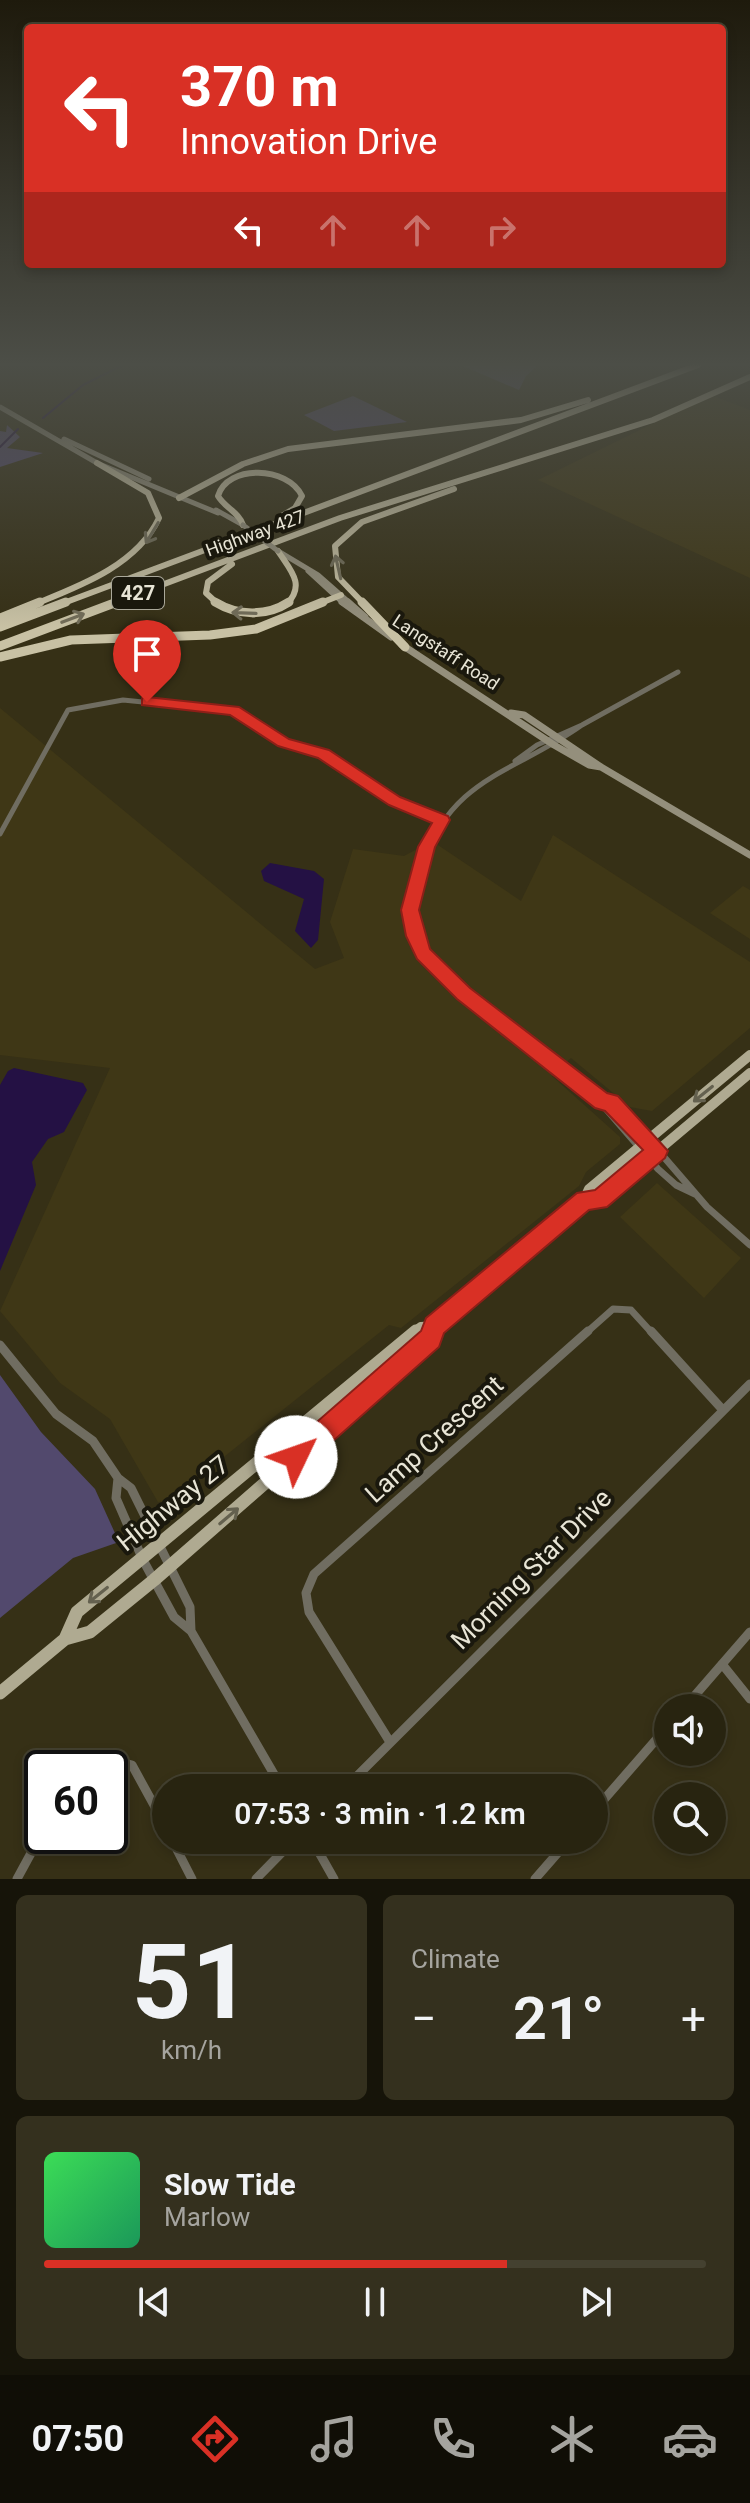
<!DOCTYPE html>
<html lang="en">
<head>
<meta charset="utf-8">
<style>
	body { margin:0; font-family:Roboto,sans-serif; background:#34301e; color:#f1f3f6; height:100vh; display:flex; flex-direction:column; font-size:30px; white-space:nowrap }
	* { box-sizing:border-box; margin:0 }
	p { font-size:26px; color:#a5a49f }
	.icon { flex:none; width:44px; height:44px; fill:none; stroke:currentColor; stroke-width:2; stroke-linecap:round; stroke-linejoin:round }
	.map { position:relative; height:1879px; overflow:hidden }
	.details { display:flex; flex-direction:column; gap:16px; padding:16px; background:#161409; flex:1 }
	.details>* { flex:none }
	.guide { position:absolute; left:24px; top:24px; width:702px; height:244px; border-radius:8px; box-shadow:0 4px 12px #0003,0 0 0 2px #444130; background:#d93025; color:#fff; overflow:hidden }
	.controls { position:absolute; left:654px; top:1694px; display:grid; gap:16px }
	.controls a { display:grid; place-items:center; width:72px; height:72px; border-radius:50%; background:#282410; box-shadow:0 4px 12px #0003,0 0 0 2px #444130; font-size:40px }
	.speed { position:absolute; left:24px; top:1750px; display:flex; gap:16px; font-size:40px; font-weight:700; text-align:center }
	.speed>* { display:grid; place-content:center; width:104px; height:104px; border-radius:50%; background:#282410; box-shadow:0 4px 12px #0003,0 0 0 2px #444130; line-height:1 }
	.speed .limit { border:4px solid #111; border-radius:12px; background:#fff; color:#111 }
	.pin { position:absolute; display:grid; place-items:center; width:68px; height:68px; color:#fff; margin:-82px -34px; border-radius:50% 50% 50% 0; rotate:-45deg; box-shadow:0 0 8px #0007 }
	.pin .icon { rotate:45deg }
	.me { position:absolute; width:88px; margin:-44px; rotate:48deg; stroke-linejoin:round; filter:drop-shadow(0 0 6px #0008) }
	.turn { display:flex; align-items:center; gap:28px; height:168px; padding:0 24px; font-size:36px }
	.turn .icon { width:104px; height:104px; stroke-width:2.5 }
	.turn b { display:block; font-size:56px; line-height:68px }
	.lanes { display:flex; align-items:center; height:76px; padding:0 24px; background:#0003; justify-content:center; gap:40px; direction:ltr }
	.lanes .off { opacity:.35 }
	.big { font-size:60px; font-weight:600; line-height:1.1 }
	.details .tile { flex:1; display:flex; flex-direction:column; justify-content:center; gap:12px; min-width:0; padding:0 28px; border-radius:12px; background:#34301e }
	.details .dial { align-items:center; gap:0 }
	.dial b { font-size:104px; line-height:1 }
	.song { display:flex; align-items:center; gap:24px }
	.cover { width:96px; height:96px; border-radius:12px; background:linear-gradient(135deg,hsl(130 70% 55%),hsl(150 70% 35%)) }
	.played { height:8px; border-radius:4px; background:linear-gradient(90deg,#d93025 70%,#444130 70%) }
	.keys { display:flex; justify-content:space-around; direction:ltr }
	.heat { display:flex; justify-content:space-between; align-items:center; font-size:44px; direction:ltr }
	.details .tiles { flex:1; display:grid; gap:16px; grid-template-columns:1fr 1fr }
	.tile:last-child { grid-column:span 2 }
	.trip { position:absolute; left:152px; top:1774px; width:456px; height:80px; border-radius:40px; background:#282410; box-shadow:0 4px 12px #0003,0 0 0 2px #444130; font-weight:600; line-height:80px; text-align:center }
	.tabs { display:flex; height:128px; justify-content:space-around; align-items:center; background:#100e06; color:#a5a49f }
	.tabs .icon { width:56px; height:56px }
	.tabs .on { color:#d93025 }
	.tabs b { font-size:36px; color:#f1f3f6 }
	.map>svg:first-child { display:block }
</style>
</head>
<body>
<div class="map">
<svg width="750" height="1879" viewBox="0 0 750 1879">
	<rect width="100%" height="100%" fill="#363016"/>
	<path fill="#3f3716" d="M711 395 750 410V578L538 480Z
		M0 708 315 969 344 958 330 922 353 849 404 856 432 841 521 901 553 835 750 962V1028L652 1111 630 1107 571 1058 552 1076 620 1137V1144L586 1172 579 1186 401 1328 389 1325 170 1500 158 1502 110 1419 60 1383 0 1311 110 1068 0 1055Z
		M743 886 750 890V939L710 913Z
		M657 1183 741 1258 704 1298 620 1217Z"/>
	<path fill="#52496d" d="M468 365H538L526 376 519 390 463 366Z
		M353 396 407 422 334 431 304 415Z
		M7 425 20 437 7 448 43 453 0 467V431L6 432Z
		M0 1375 41 1432 95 1489 119 1542 73 1558 0 1618Z"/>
	<path fill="#241144" d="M270 863 314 871 324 879 318 940 311 948 295 931 304 899 264 881 261 871Z
		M14 1068 83 1083 87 1090 64 1132 48 1139 32 1162 36 1185 0 1271V1085L8 1071Z"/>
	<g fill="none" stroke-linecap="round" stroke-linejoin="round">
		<path stroke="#241144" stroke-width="2" d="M43 418 83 385 123 365
			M0 447 18 429"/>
		<path stroke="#706d61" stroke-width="5" d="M515 761 537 745 582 725 678 672
			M0 834 68 710 123 700 233 711 284 742 323 754 394 801 442 820
			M412 919C408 900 415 883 421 865 454 775 513 774 582 725"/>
		<path stroke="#706d61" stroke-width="7" d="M411 917 415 936 437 971 588 1088 658 1169 676 1185 695 1194
			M602 1101 638 1127 707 1207 750 1245
			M586 1333 613 1309 631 1310 652 1333"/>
		<path stroke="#706d61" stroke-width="9" d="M651 1331 722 1409
			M0 1345 56 1414 93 1441 118 1478 131 1488 190 1607 191 1631
			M118 1478 116 1498 143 1560 174 1617 191 1631 282 1788
			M722 1664 750 1699
			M684 1708 750 1632
			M390 1742 309 1612 306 1593 314 1574 588 1331
			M107 1768 117 1761 132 1765 166 1827
			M345 1788 750 1384
			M594 1811 668 1726
			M172 1840 192 1879
			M312 1840 334 1879
			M17 1879 42 1833
			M256 1879 294 1840
			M535 1879 569 1840"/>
		<path stroke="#948f7c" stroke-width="5" d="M0 407 97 463 218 513
			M64 439 149 479
			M216 510 243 525
			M278 551 318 575 351 604
			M308 571 344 604"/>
		<path stroke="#948f7c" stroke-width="7" d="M342 602 391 637
			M348 602 365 617
			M402 645 554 745 589 765 601 767
			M511 713 524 715 601 767 750 855"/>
		<path stroke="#afaa91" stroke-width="10" d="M584 1200H599L750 1073
			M413 1333 421 1327 435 1326 584 1200 589 1189 750 1055
			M433 1333 435 1326"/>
		<path stroke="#afaa91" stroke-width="13" d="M65 1639 77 1612 416 1331
			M0 1693 65 1639 90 1632 154 1580 431 1338 433 1331"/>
		<path stroke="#c8c1a4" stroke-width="6" d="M179 498 243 464 288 449 521 420 588 400
			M243 525C239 512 225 508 218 496 227 464 288 466 302 496L295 508 280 517
			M278 551C290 570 306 584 287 604
			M35 604C80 586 137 565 159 518L148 493 97 463
			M61 604 698 365
			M111 604 340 518 653 420 750 377
			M218 604 206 593 208 582 232 564
			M318 604 341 595
			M364 604 338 577 335 546 362 522 454 489"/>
		<path stroke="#c8c1a4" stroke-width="9" d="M215 602C238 616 266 617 289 602
			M362 602 405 647
			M0 618 40 602
			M0 627 66 602
			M0 646 117 602
			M0 657 71 640 210 635 256 629 323 602"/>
		<path stroke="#948f7c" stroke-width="5" d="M243 525 278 551"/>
	</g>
	<defs><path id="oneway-shaft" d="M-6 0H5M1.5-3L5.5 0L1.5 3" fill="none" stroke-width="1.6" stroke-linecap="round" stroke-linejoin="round" transform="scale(2)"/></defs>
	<g stroke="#716c58">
		<use href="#oneway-shaft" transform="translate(152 533) rotate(121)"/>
		<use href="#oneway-shaft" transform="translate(338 567) rotate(-103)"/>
		<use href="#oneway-shaft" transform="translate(244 613) rotate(-178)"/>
		<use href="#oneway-shaft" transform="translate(73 618) rotate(-21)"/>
	</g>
	<g stroke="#64614f">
		<use href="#oneway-shaft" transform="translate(703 1094) rotate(141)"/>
		<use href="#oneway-shaft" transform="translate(229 1516) rotate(-40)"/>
		<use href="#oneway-shaft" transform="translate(98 1595) rotate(141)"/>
	</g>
	<linearGradient id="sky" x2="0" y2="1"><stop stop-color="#1e1a0c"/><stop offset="0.58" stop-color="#4c4e47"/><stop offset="1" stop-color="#4c4e47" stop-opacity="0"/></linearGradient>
	<rect width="750" height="628" fill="url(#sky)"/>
	<path fill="#d93025" stroke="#8d1f18" stroke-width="2" d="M147 697 239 707 289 739 329 750 400 797 448 816 450 820 435 847 419 910 430 949 470 988 607 1093 618 1096 668 1151 665 1158 607 1207 589 1210 444 1333 439 1347 305 1466 296 1470 287 1466 283 1457 287 1448 421 1331 426 1318 577 1193 595 1190 643 1150 605 1111 595 1108 457 999 417 959 406 936 401 910 418 847 432 823 389 805 318 758 278 746 230 715 142 705V698Z"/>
	<g text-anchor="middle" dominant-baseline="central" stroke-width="8" stroke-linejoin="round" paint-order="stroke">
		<g font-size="18" fill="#e8e5d6" stroke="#1a180d">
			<text transform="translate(255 533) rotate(-20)">Highway 427</text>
			<text transform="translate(446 652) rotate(33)">Langstaff Road</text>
		</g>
		<rect fill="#1a180d" stroke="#aaa89a" stroke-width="2" x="112" y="577" width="52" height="32" rx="6"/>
		<g font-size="20" font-weight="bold" fill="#e8e5d6">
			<text x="138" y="593">427</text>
		</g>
		<g font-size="26" fill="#e8e5d6" stroke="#1a180d">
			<text transform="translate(434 1439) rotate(-42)">Lamp Crescent</text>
			<text transform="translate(173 1503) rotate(-39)">Highway 27</text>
			<text transform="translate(531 1569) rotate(-45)">Morning Star Drive</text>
		</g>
	</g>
</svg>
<div class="controls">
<a><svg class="icon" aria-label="sound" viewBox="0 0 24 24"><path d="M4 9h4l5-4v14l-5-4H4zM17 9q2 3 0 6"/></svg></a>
<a><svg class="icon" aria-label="search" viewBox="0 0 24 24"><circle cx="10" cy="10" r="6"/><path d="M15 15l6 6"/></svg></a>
</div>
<div class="speed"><div class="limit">60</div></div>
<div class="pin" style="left:147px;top:702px;background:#d93025"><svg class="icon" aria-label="arrive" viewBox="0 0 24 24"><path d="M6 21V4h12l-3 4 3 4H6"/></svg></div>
<svg class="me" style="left:296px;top:1457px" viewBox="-20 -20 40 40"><circle r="19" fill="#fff"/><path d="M0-13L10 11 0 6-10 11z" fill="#d93025"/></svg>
<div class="trip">07:53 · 3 min · 1.2 km</div>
<div class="guide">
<div class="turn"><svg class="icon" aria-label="left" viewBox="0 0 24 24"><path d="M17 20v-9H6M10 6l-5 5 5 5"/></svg><div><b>370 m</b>Innovation Drive</div></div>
<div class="lanes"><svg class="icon" aria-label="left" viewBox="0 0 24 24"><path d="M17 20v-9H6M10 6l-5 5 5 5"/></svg><svg class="icon off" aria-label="ahead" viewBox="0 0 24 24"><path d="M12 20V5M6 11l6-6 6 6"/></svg><svg class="icon off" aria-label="ahead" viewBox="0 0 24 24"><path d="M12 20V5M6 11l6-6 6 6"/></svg><svg class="icon off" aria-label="right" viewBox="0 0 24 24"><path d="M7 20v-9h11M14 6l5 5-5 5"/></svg></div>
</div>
</div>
<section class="details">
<div class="tiles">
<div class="tile dial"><b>51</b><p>km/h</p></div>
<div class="tile"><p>Climate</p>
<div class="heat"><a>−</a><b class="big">21°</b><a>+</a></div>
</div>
<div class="tile">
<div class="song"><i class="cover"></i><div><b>Slow Tide</b><p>Marlow</p></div></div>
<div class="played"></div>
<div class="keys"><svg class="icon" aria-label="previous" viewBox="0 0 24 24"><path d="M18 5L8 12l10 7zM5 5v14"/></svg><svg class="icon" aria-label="pause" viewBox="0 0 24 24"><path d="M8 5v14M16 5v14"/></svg><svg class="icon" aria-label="next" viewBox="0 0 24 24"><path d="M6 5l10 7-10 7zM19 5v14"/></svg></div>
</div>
</div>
</section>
<nav class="tabs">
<b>07:50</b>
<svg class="icon on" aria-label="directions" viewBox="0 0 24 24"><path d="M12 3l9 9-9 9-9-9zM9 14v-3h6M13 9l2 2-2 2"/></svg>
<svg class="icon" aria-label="music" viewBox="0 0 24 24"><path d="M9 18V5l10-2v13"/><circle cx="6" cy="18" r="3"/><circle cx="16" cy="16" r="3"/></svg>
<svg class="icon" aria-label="phone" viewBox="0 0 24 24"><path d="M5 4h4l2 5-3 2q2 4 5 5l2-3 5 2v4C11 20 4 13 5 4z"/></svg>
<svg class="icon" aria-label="climate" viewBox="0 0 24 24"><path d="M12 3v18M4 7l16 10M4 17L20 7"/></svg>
<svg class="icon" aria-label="car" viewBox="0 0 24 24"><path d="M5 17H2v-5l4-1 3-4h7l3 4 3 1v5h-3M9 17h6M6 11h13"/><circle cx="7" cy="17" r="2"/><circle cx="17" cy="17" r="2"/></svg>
</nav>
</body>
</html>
